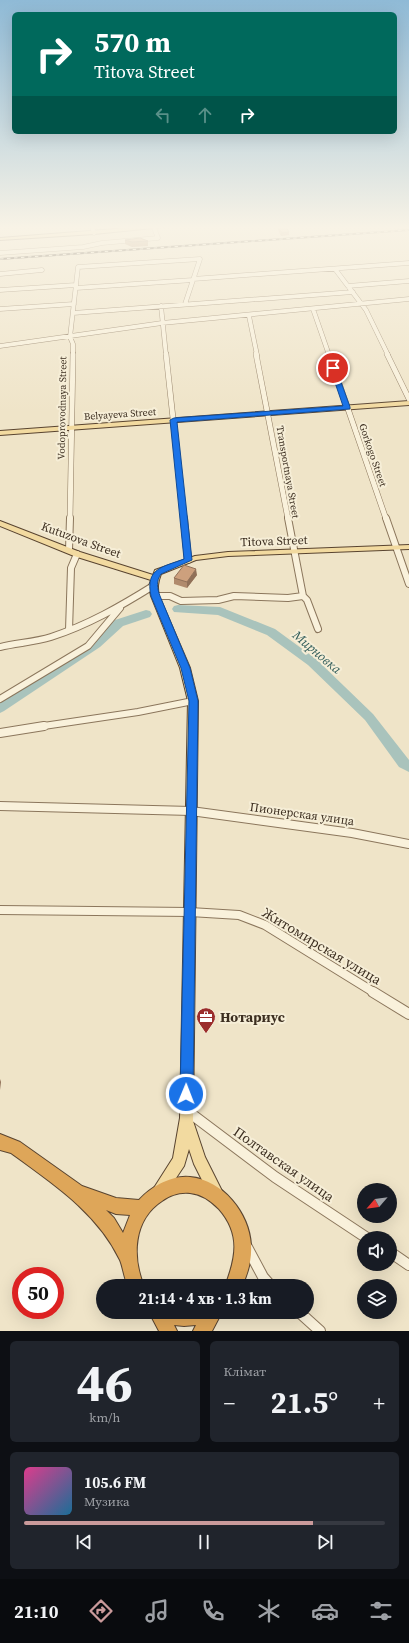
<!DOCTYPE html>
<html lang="uk">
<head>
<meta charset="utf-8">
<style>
	body { margin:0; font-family:"Source Serif 4",serif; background:#20242c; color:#f1f3f6; height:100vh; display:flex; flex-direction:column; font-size:15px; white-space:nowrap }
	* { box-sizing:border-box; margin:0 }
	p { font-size:13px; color:#9ea1a6 }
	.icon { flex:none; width:22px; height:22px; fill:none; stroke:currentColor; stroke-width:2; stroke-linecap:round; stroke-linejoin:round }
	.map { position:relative; height:1331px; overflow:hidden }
	.panel { display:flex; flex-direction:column; gap:10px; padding:10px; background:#0d0f14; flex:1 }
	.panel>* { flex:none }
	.top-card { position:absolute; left:12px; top:12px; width:385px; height:122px; border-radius:6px; box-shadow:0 4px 16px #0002; background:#00695c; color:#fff; overflow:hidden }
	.needle { width:26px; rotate:242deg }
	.tools { position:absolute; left:357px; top:1183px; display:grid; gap:8px }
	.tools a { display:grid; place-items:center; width:40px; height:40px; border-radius:50%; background:#171b24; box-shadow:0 4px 16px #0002; font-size:20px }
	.speed { position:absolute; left:12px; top:1267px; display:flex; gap:8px; font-size:20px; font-weight:700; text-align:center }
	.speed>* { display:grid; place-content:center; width:52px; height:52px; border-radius:50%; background:#171b24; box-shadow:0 4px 16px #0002; line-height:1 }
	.speed .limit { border:6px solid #d22; background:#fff; color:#111 }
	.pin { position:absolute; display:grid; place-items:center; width:34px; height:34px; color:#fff; margin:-17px; border:2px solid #fff; border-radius:50%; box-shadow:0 1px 4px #0007 }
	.me { position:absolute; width:44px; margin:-22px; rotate:1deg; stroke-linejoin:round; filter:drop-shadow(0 0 3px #0008) }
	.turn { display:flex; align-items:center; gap:14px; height:84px; padding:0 16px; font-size:18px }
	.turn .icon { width:52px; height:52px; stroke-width:2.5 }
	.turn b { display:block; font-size:28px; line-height:34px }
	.lanes { display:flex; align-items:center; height:38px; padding:0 16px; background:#0003; justify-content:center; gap:20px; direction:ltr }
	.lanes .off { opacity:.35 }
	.big { font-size:30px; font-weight:700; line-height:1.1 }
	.panel .card { flex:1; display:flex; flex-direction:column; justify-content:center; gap:6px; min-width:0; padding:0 14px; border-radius:6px; background:#20242c }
	.panel .dial { align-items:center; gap:0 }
	.dial b { font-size:52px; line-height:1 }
	.song { display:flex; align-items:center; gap:12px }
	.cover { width:48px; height:48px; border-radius:6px; background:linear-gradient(135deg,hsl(330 70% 55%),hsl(200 70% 35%)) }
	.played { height:4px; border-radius:2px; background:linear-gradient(90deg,#ca9a9b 80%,#363941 80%) }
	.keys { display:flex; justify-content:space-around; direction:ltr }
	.heat { display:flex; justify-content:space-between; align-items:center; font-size:22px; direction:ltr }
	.panel .tiles { flex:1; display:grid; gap:10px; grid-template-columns:1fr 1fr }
	.card:last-child { grid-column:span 2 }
	.trip { position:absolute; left:96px; top:1279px; width:218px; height:40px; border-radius:20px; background:#171b24; box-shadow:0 4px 16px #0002; font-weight:700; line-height:40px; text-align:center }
	.tab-bar { display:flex; height:64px; justify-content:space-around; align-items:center; background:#090b0e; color:#9ea1a6 }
	.tab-bar .icon { width:28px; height:28px }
	.tab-bar .selected { color:#ca9a9b }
	.tab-bar b { font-size:18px; color:#f1f3f6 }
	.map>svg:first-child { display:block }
</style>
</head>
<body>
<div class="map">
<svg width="409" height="1331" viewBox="0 0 409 1331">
	<rect width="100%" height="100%" fill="#efe4c8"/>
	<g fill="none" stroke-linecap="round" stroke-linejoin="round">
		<path fill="#a9c3bc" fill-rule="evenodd" d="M178 605 220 607 275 629 316 659 373 714 409 760V772L399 767 365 720 308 665 267 635 218 615 174 612 172 609 174 606Z
			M146 610 150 611 152 614 150 617 123 626 100 647 4 711 0 713V702L92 641 115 620Z"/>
		<defs>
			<path id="minor-far4" d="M92 226 94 233
				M0 253 83 247 102 243 158 238 154 228
				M335 269 366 310 388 355
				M0 274 42 270
				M193 279 409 263
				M348 286 409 281
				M76 288 193 280
				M0 290 76 285
				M161 306 166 355
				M0 309 74 304
				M313 309 329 355
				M73 313 353 292
				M249 316 257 355
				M0 346 162 323 409 299
				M73 355V344L70 337 78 267 200 259 185 304"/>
			<path id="minor-far3" d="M166 354 184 519
				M256 354 288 519
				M329 354 386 519
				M387 354 409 399
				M70 519 73 354"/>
			<path id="minor-far2" d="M184 518 188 560
				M288 518 303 596 307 600 318 629
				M386 518 409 584
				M69 550 70 518
				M155 596H170L181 601 218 600 234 596 288 598 303 596
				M69 630 71 568 77 554
				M0 647C17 643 35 642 51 637 88 625 121 606 153 586
				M0 699 88 646 120 608
				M37 727 138 712 193 701"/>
			<path id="minor-far1" d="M0 733 44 726
				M0 806 191 811 352 833 409 844
				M0 910 190 912 239 915 265 925 375 993"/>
			<path id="minor" d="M373 992 409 1014
				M186 1110 275 1177 367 1238
				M247 1247 263 1277 271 1286
				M390 1252 409 1265
				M299 1312 320 1331"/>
			<path id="major" d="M153 226H173L94 234 0 240V238Z
				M409 401V405L0 435V431Z
				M0 521 80 552 153 575 155 570 195 556 228 552 409 545V549L228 556 196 560 161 574C158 582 157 587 159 596L190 668 198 701 193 1121 205 1157 224 1195 222 1200 217 1202 212 1200 194 1164 189 1149 184 1166 164 1196 159 1198 154 1196 152 1191 173 1158 180 1118 188 701 180 668 151 596 149 586 151 580 74 556 0 526Z"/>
			<path id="highway" d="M0 1134 20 1142 82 1186 116 1198 139 1200C151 1187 171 1175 190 1177 223 1180 249 1213 251 1245 252 1259 248 1273 242 1286H225C236 1258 241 1234 219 1209 211 1201 202 1194 190 1193 180 1192 170 1195 162 1201 133 1220 132 1257 144 1286H128C124 1278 123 1267 120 1260 97 1212 52 1183 11 1153L0 1150ZM106 1210 116 1214 130 1215 123 1233 114 1218Z
				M149 1312H222L212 1331H193L196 1325 184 1326 174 1325 177 1331H159Z"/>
		</defs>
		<use href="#minor-far4" stroke="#8b765c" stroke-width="5"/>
		<use href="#minor-far3" stroke="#8b765c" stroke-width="6"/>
		<use href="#minor-far2" stroke="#8b765c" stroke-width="8"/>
		<use href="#minor-far1" stroke="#8b765c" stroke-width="10"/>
		<use href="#minor" stroke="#8b765c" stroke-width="12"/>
		<use href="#major" stroke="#594430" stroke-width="2"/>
		<use href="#highway" stroke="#594430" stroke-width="2"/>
		<use href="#minor-far4" stroke="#f9f1db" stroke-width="4"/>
		<use href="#minor-far3" stroke="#f9f1db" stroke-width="5"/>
		<use href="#minor-far2" stroke="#f9f1db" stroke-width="6"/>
		<use href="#minor-far1" stroke="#f9f1db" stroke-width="8"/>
		<use href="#minor" stroke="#f9f1db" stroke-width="10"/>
		<use href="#major" fill="#f2daa0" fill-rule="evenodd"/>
		<use href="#highway" fill="#dea659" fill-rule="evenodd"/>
		<defs>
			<path id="rail" d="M0 259 409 230"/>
		</defs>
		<use href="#rail" stroke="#3c2e20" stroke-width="2"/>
		<use href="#rail" stroke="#f6eed7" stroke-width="1" stroke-dasharray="3.5" stroke-linecap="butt"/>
	</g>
	<path fill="#b08a6c" d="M278 227 289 232V235L281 236 278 230Z
		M125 240 148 241V246L132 247 125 244Z
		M197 575 187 588 174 584V578Z"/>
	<path fill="#907058" d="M196 569 197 575 187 588V582Z
		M0 1079 1 1082 0 1090Z"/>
	<path fill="#cda07d" stroke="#907058" d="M278 227H286L289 232 282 233Z
		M140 238 148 241 132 242 125 240Z
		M184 565 196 569 187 582 174 578Z"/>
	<linearGradient id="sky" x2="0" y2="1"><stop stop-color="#8fbad6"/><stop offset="0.55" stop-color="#f8f3e6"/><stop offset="1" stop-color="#f8f3e6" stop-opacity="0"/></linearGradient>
	<rect width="409" height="413" fill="url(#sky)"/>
	<path fill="#1a73e8" stroke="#114b97" d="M333 366 336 368 350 407V409L177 422 192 560 161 574C156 581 157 588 160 596L190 668 198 701 193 1094 191 1099 186 1101 181 1099 180 1094 189 701 181 668 151 596C145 568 163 567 184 559L170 420 174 418 343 406 330 368Z"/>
	<defs>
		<symbol id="office-pin" viewBox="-11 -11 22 30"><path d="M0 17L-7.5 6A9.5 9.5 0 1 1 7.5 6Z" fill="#9b2d2c" stroke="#f6eed7"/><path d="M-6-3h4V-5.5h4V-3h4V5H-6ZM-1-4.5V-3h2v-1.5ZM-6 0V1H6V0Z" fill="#fff"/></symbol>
	</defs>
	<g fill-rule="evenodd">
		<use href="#office-pin" x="195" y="1006" width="22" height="30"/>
	</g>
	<g text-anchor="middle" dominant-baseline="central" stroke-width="4" stroke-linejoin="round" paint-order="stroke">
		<g font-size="10" fill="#3c2e20" stroke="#f6eed7">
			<text transform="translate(62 408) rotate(-89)">Vodoprovodnaya Street</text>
			<text transform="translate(120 414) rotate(-4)">Belyayeva Street</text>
			<text transform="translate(373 455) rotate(71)">Gorkogo Street</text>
			<text transform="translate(288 472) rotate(80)">Transportnaya Street</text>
		</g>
		<g font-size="12" fill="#3c2e20" stroke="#f6eed7">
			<text transform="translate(81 540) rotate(20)">Kutuzova Street</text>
			<text transform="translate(274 541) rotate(-2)">Titova Street</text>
			<text transform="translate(302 814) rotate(8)">Пионерская улица</text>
		</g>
		<g font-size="13" font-style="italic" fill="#2f5b59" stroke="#f6eed7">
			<text transform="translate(317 652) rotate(40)">Мирновка</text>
		</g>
		<g font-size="14" fill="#3c2e20" stroke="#f6eed7">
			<text transform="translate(322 946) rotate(31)">Житомирская улица</text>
			<text transform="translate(284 1164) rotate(35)">Полтавская улица</text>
		</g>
		<g font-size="14" font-weight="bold" fill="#3c2e20" stroke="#f6eed7" text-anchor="start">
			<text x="220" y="1017">Нотариус</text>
		</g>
	</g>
</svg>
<div class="tools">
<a><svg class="needle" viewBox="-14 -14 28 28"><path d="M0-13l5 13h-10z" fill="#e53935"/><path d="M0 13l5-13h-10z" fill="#9ea1a6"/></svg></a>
<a><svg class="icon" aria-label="sound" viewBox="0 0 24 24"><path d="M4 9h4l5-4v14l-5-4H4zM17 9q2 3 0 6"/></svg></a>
<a><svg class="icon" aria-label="layers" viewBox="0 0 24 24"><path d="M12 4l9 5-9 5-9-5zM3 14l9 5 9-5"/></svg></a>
</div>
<div class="speed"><div class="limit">50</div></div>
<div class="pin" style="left:333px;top:368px;background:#d93025"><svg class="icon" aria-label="arrive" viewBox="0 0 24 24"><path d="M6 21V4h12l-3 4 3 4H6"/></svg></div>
<svg class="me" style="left:186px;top:1094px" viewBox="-20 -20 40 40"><circle r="17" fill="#1a73e8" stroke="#fff" stroke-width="3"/><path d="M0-11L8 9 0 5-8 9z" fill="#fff"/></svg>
<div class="trip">21:14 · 4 хв · 1.3 km</div>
<div class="top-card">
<div class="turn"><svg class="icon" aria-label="right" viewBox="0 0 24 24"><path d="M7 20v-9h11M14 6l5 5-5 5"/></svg><div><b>570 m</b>Titova Street</div></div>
<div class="lanes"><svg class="icon off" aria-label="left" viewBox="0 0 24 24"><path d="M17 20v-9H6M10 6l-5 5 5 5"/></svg><svg class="icon off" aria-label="ahead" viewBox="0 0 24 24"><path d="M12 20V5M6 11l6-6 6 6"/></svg><svg class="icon" aria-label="right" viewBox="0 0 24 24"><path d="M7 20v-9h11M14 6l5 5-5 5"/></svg></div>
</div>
</div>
<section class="panel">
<div class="tiles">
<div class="card dial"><b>46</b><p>km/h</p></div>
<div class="card"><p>Клімат</p>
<div class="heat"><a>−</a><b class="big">21.5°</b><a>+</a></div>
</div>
<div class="card">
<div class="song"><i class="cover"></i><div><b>105.6 FM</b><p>Музика</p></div></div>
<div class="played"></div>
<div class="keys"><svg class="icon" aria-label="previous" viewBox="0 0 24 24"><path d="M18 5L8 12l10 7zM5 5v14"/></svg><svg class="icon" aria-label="pause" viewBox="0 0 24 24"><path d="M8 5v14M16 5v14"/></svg><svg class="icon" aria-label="next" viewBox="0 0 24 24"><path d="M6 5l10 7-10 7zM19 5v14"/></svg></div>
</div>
</div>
</section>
<nav class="tab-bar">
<b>21:10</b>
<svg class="icon selected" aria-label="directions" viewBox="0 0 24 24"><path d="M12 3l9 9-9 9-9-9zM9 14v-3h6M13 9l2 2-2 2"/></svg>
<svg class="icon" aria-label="music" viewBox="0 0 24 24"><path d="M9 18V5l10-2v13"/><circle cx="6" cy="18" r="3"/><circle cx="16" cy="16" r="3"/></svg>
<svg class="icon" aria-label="phone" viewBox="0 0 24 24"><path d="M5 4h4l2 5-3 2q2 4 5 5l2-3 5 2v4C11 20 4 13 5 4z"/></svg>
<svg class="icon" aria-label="climate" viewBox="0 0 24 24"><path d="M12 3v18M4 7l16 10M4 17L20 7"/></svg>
<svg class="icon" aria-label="car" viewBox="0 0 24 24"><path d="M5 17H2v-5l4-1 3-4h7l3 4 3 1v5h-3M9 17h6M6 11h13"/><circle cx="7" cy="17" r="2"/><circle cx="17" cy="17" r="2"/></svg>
<svg class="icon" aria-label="filters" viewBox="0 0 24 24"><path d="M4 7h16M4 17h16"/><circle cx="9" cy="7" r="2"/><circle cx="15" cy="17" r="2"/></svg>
</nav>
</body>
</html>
